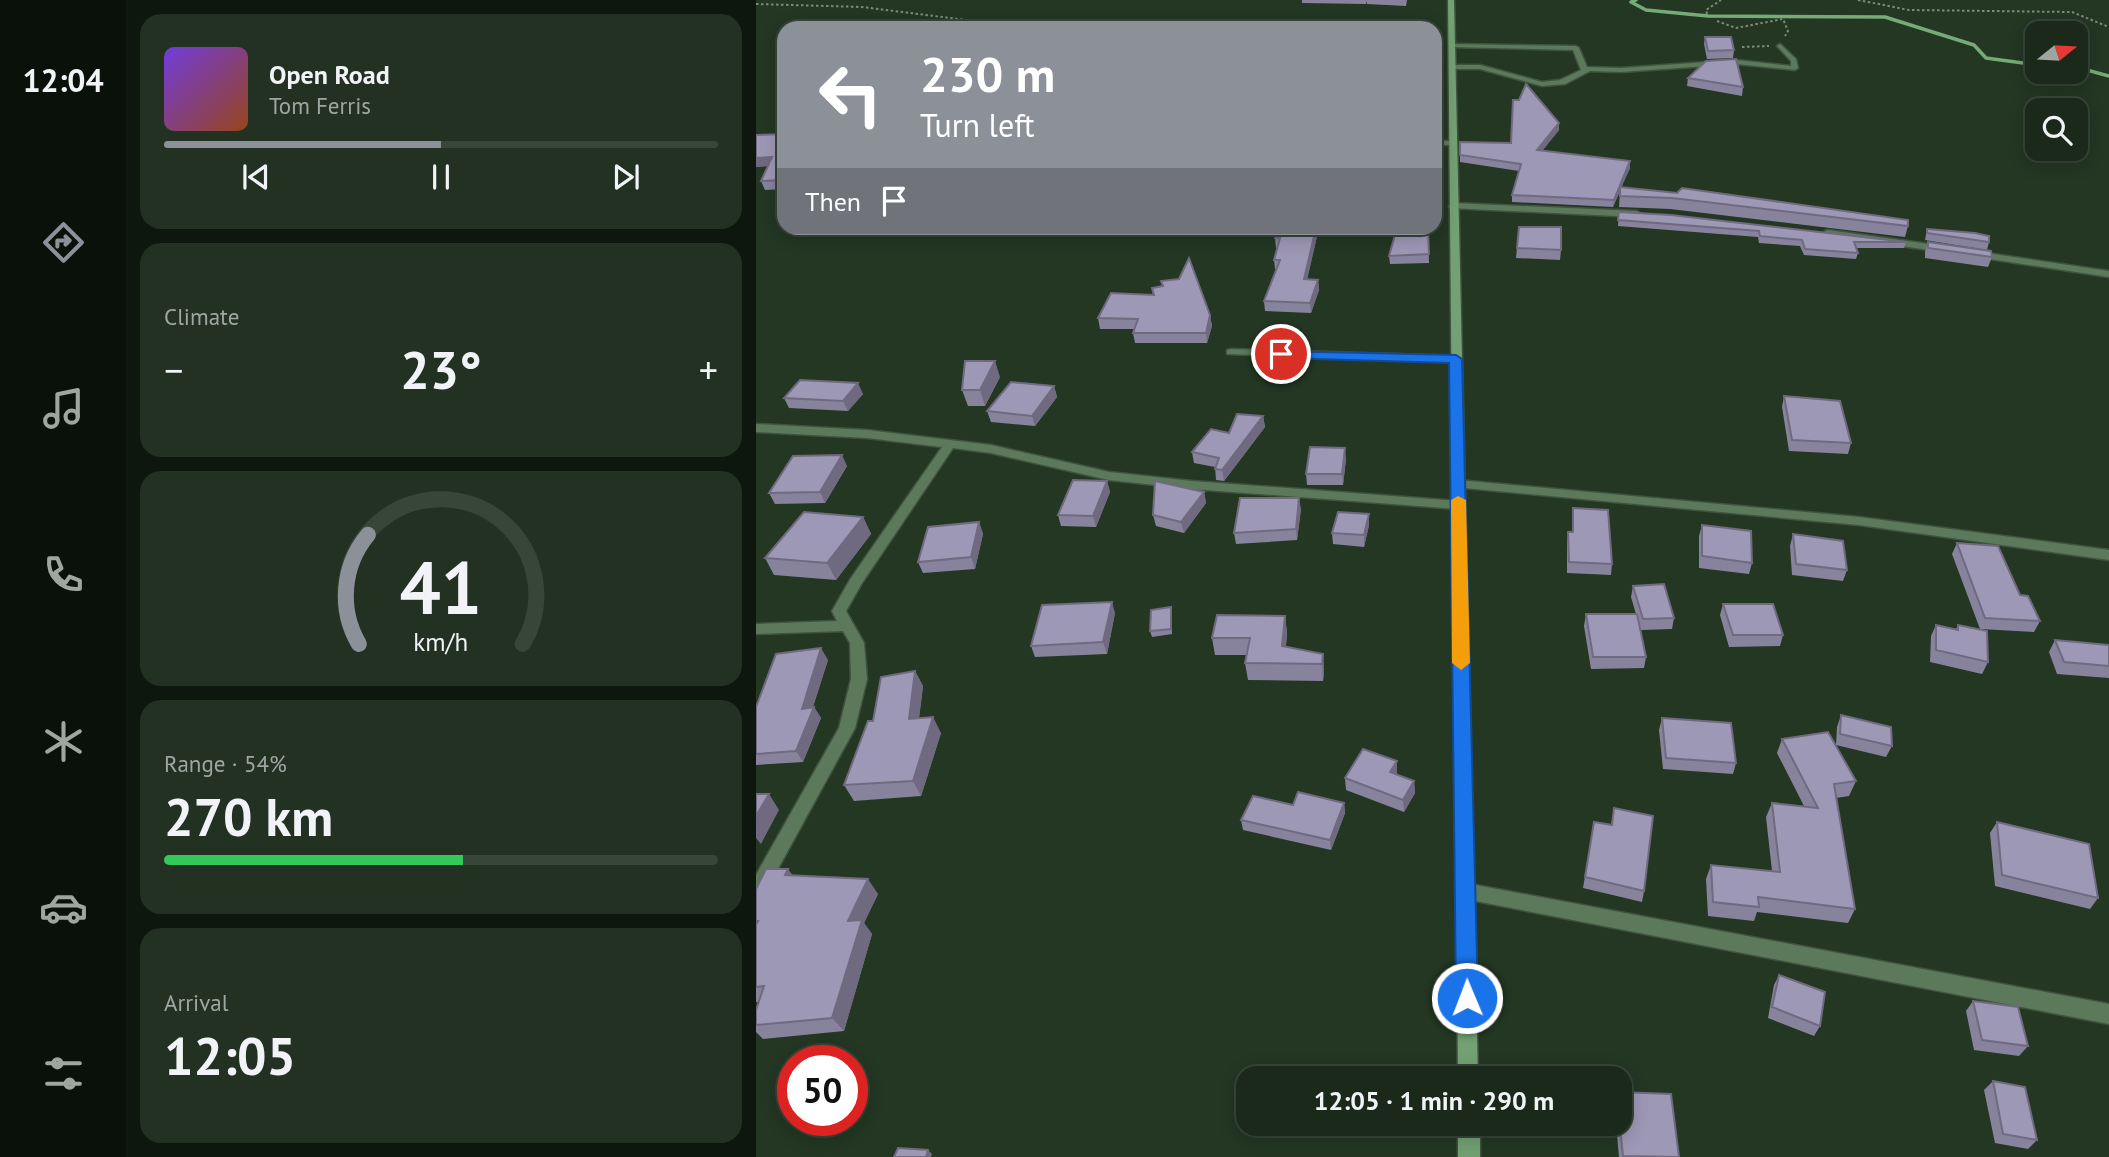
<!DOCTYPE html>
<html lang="en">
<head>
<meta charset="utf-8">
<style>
	body { margin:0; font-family:"PT Sans",sans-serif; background:#233123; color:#f1f3f6; height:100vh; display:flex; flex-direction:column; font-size:26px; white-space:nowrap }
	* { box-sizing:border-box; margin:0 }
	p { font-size:23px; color:#9fa6a2 }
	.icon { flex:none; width:38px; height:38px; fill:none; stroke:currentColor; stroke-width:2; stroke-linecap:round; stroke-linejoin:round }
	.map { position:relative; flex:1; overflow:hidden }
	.sheet { display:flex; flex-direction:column; gap:14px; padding:14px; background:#0e170e; width:630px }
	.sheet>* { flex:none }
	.guide { position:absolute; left:21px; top:21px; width:665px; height:214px; border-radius:21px; box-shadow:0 4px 18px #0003,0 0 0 2px #384539; background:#8c9099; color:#fff; overflow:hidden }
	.needle { width:46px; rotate:72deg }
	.tools { position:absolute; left:1269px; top:21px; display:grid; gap:14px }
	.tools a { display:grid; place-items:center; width:63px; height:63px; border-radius:14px; background:#1a291a; box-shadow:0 4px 18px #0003,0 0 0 2px #384539; font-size:35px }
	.speed { position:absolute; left:21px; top:1045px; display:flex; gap:14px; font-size:35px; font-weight:700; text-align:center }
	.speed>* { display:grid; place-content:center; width:91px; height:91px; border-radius:50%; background:#1a291a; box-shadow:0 4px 18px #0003,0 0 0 2px #384539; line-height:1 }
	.speed .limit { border:10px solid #d22; background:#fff; color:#111 }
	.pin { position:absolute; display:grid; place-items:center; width:60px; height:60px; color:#fff; margin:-30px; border:4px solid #fff; border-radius:50%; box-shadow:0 2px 7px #0007 }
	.me { position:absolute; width:77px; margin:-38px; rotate:359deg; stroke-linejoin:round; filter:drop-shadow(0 0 5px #0008) }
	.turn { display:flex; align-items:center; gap:24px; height:147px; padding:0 28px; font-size:32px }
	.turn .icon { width:91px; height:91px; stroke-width:2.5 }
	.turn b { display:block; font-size:49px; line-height:60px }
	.then { display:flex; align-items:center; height:66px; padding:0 28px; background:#0003; gap:14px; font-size:26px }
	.big { font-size:52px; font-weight:700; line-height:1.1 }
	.sheet .card { flex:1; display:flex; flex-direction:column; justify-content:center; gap:10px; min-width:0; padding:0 24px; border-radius:21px; background:#233123 }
	.sheet .dial { align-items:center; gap:0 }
	.dial svg { height:182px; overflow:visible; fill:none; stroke:#384539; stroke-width:7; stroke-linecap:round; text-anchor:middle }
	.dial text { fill:#f1f3f6; stroke:none }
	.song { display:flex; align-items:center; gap:21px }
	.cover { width:84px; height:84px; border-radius:10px; background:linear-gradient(135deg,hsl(260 70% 55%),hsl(20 70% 35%)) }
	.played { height:7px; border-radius:4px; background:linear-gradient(90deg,#8c9099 50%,#384539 50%) }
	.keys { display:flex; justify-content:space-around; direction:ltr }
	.heat { display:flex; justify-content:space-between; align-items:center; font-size:38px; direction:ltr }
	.charge { height:10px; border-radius:5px; background:linear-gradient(90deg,#34c759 54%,#384539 0) }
	.trip { position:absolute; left:480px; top:1066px; width:396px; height:70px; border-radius:21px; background:#1a291a; box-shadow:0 4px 18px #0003,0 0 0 2px #384539; font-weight:700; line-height:70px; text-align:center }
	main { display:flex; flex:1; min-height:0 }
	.tabs { display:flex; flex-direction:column; width:126px; justify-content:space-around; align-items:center; background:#0a100a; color:#9fa6a2 }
	.tabs .icon { width:49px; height:49px }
	.tabs .active { color:#8c9099 }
	.tabs b { font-size:32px; color:#f1f3f6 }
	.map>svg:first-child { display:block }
</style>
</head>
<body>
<main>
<nav class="tabs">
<b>12:04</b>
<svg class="icon active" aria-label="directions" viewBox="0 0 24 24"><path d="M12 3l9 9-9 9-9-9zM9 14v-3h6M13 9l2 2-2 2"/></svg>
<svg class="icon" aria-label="music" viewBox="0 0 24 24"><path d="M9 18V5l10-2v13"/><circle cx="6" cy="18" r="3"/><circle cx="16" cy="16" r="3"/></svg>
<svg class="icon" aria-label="phone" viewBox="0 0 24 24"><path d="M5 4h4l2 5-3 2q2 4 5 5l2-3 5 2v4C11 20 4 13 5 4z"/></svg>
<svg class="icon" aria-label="climate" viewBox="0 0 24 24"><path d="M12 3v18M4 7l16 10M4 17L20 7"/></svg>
<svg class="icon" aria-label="car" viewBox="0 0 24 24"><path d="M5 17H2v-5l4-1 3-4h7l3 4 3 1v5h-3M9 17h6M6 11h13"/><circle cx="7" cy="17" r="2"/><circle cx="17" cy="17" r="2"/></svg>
<svg class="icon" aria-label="filters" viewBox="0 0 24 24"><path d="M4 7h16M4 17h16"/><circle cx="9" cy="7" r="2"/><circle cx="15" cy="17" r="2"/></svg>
</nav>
<section class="sheet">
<div class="card">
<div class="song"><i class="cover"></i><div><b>Open Road</b><p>Tom Ferris</p></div></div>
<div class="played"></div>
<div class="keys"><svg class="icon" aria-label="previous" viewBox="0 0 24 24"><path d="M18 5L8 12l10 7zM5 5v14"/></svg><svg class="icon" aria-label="pause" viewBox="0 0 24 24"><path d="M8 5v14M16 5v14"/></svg><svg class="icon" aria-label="next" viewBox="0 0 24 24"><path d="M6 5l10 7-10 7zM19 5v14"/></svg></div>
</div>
<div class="card"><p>Climate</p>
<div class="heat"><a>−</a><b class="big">23°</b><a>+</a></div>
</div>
<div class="card dial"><svg viewBox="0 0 100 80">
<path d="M14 69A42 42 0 1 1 86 69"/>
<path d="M14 69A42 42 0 0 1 18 21" stroke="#8c9099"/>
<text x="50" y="56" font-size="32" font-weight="700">41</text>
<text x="50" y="72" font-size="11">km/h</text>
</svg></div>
<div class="card"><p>Range · 54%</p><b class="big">270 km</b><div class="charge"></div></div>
<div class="card"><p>Arrival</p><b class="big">12:05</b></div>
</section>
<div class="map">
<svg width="1353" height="1157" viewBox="0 0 1353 1157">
	<rect width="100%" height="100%" fill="#233723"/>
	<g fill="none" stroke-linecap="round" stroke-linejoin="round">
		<path stroke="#76aa77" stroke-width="3.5" d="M880 0 875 2 890 10 952 16 1129 17 1218 45 1230 58 1281 65
			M1320 67 1353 76"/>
		<defs>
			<path id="street" d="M695 44 820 46 823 48 831 67 865 68 980 60 1035 66V61L1021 46 1024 44 1040 59 1042 68 1039 70 980 64 865 72 834 71 809 84 786 86 724 69H696L693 67 696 65H724L786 82 804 80 825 70 817 50 693 47Z
				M679 141H696L700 143 696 145H679Z
				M697 203 881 211 885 214 881 217 694 208 693 206Z
				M1072 230 1187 246 1192 249 1187 252 1069 235V231Z
				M1217 251 1353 271V277L1214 256 1212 254Z
				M475 349 700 356 705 359 700 362 471 354V350Z
				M0 424 111 430 235 445 353 472 436 481 702 501 708 505 702 509 436 489 353 480 235 453 197 448 106 583 90 611 108 643 111 679 99 728 6 898 0 900V875L83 728 95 679 94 643 87 631 0 634V624L81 621 76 611 95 578 186 447 111 438 0 432Z
				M702 480 1103 517 1353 550V560L1103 525 698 487 696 484Z
				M709 883 1353 1004V1024L709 899 703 897 700 891 703 885Z"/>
			<path id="secondary" d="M692 0H698L722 1078H702Z
				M702 1124H724V1157H702Z"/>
		</defs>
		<use href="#street" stroke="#405340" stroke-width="3"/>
		<use href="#secondary" stroke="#405340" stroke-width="3"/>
		<path stroke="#7b8c7b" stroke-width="2" stroke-dasharray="2.5 2.5" stroke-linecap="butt" d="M1102 0 1153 10 1316 12 1353 27
			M0 4 106 7 275 28
			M951 14 950 10 965 0
			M961 21 980 28 1027 19 1032 31 1029 36
			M986 47 1013 46"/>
		<use href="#street" fill="#5c795c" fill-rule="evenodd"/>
		<use href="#secondary" fill="#73a173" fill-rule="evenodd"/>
	</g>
	<path fill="#88839d" d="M546 0H651L650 6 611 4 610 1V4L546 3Z
		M949 37 978 50 977 58 951 59 948 44Z
		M932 78 987 87 986 96 931 86Z
		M803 123V130L786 151 874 168 865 187 1152 226 1149 237 914 209 863 207 864 191 857 207 756 202V195L763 171 704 162V142L755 143Z
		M28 134V189L9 190 5 181 12 166 0 167V135Z
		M863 212 1150 242 1148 248H1100L1102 253 1100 259 1048 255 1044 246 1003 243 1002 237 862 226Z
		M763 227 805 250 804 260 760 258Z
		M522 228H610L609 233 562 232 551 279 562 280 563 290 555 313 509 311 508 301 521 269H519L518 260 521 248H520L519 238Z
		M641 228H665V229L672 228 673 263 634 264 633 256Z
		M1171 229 1233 242 1231 250 1169 240Z
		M1172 242 1236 257 1232 267 1169 258V252Z
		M396 288 454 315 456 326 451 343H379L377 333 378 329H344L342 318 397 295Z
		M244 377 229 406H212L206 390Z
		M298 386 301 397 279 426 235 422 231 411Z
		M107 394 92 411 33 408 28 398Z
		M1028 396 1095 443 1092 454 1033 451 1026 407Z
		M507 416 509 427 468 481 460 480 459 467 438 463 436 452Z
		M590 459 587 485H551L550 474Z
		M91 466 69 503 19 504 13 493Z
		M351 481 354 492 340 527 305 526 302 515Z
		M448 492 450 503 428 533 400 526 397 515Z
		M817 508 856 564 855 575 811 573V543L812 532H816Z
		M545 509 541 540 480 544 478 533Z
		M107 517 115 534 80 580 18 575 9 558Z
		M223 522 227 534 219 569 167 573 162 562Z
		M613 525 608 547 577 544 576 533Z
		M946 525 996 563 993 574 943 568V536Z
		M1037 534 1091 570 1087 581 1036 575 1034 546Z
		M1201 543 1264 595 1284 621 1278 632 1224 629 1196 554Z
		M877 586 918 618 916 629 885 630 882 619 890 657 888 668 835 669 828 626 830 614H880L875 597Z
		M967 604 1027 635 1024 646 973 647 964 615Z
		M359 613 351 654 279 657 275 646Z
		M416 613V634L396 637 394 631Z
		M529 616 531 633 530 647 567 654 568 671 567 681 492 680 489 663 491 655H459L456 638Z
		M1180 625 1200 629 1202 625 1232 662 1226 674 1174 662 1175 636Z
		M1299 640 1353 645V678L1301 674 1293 652Z
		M72 660 57 707H58L65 718 47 762 0 765V707Z
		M159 671 167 686 163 718 185 733 165 796 98 801 88 785 117 721Z
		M1085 715 1136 746 1130 757 1080 745 1081 727Z
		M906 718 980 763 977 774 907 769 903 730Z
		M1026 739 1100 781 1093 796 1080 798 1099 909 1092 923 1001 912 998 921 952 916 950 879 955 865 1016 871 1010 817 1016 803 1048 806 1021 753Z
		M641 772 640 775 658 781 659 793 648 812 590 790 589 778Z
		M588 803 589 813 575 850 487 830 485 820 537 805Z
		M858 808 888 891 886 902 827 888 838 822 855 825Z
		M1241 822 1342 898 1334 909 1239 886 1234 833Z
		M37 876 122 894 108 923 116 934 88 1031 7 1039 0 1032V1010L3 1002H0V889Z
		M1023 975 1064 1026 1058 1036 1012 1018 1018 985Z
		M1217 1001 1272 1046 1263 1056 1218 1050 1210 1011Z
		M1237 1081 1281 1140 1272 1149 1239 1143 1228 1090Z
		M863 1092 923 1157H863L860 1124H863Z"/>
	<path fill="#6f6a80" d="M803 123V130L781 157V150Z
		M16 157 20 165 0 167V158Z
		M874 161V168L857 207 858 200Z
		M560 228H562V232L549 289 548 279Z
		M562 280 563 290 555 313 554 303Z
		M454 315 456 326 451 343 450 333Z
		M239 361 244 377 229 406 224 390Z
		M102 383 107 394 92 411 87 401Z
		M298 386 301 397 279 426 276 416Z
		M507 416 509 427 468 481 466 470Z
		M589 448 590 459 587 485 586 474Z
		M86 455 91 466 69 503 64 492Z
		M351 481 354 492 340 527 337 516Z
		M448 492 450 503 428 533 425 522Z
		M543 498 545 509 541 540 540 529Z
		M613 514V525L608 547V535Z
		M107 517 115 534 80 580 71 563Z
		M223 522 227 534 219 569 215 557Z
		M356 602 359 613 351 654 347 642Z
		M415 607 416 613V634L415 629Z
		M529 616 531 633 528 663 526 646Z
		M65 648 72 660 53 718 58 707 65 718 47 762 40 751 46 709Z
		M567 654 568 671 567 681 566 664Z
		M159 671 167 686 161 734 153 719Z
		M177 717 185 733 165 796 157 781Z
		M641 761V772L635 784 634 772Z
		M658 781 659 793 648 812 647 800Z
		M13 794 23 810 5 844 0 838V816Z
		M588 803 589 813 575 850 574 840Z
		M32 869 43 884 29 875Z
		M112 879 122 894 108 923 116 934 88 1031 76 1018 92 921Z
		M172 1150 176 1154 175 1157H170Z"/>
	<path fill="#9e98b7" stroke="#6f6a80" stroke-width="2" d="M949 37H975L978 50 952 51Z
		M980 59 987 87 932 78 950 61Z
		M770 84 803 123 781 150 874 161 858 200 756 195 765 164 704 155V142L755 143 757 100H763Z
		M28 134V180L5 181 16 157 0 158V135Z
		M864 187 921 193 926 188 1152 220V226L916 198 864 196Z
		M863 212 915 215 1150 242H1098L1102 253 1049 249 1046 240 1004 236 1003 231 862 220Z
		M763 227H805V250L761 248Z
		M522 228H560L548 279 562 280 554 303 508 301 524 260H518L524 238H519Z
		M641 228H664V231L666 228H672L673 254 633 256Z
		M1171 229 1219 233 1233 236V242L1171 233Z
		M1172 242 1235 251 1236 257 1172 248Z
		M433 258 454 315 450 333H377L382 319 342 318 355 293 398 295 396 288 407 286 405 281 423 279Z
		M209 361H239L224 390H206Z
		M44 380 102 383 87 401 28 398Z
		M255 382 298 386 276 416 231 411Z
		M1028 396 1084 401 1095 443 1036 440Z
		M481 414 507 416 466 470 459 469 463 458 436 452 455 429 473 433Z
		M554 447 589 448 586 474H550Z
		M86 455 64 492 13 493 37 456Z
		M317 480 351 481 337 516 302 515Z
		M399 481 448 492 425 522 397 515Z
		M484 498H543L540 529 478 533Z
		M817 508 852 510 856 564 813 562 812 532H817Z
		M48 512 107 517 71 563 9 558Z
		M582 512 613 514 608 535 576 533Z
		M223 522 215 557 162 562 172 527Z
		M946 525 995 531 996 563 946 556Z
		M1037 534 1087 541 1091 570 1040 564Z
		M1201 543 1242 546 1264 595 1272 596 1284 621 1229 618Z
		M908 584 918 618 887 619 877 586Z
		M356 602 347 642 275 646 286 605Z
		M967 604H1017L1027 635H977Z
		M415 607V629L394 631 395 610Z
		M830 614H881L890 657H837Z
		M461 615 529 616 526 646 567 654 566 664 489 663 494 638H456Z
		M1180 625 1202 630V625L1231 631 1232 662 1180 650Z
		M1299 640 1353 645V666L1308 662Z
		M65 648 46 709 58 707 40 751 0 754V707L20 654Z
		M159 671 153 719 177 717 157 781 88 785 112 721H117L125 677Z
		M1085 715 1135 727 1136 746 1084 734Z
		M906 718 975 723 980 763 910 758Z
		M1072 732 1100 781 1078 784 1099 909 1002 897 1003 907 957 902 955 865 1024 872 1016 803 1062 808 1026 739Z
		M607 749 641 761 634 772 658 781 647 800 589 778Z
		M542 792 588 803 574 840 485 820 497 796 537 805Z
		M0 794H13L0 816Z
		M858 808 897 816 888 891 829 877 838 822 856 825Z
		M1241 822 1333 844 1342 898 1246 875Z
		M10 869H32L29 875 112 879 92 921 106 920 76 1018 0 1025V1010L8 986 0 987V925L2 921H0V889Z
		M1023 975 1069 992 1064 1026 1016 1007Z
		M1217 1001 1262 1007 1272 1046 1226 1040Z
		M1237 1081 1269 1087 1281 1140 1247 1134Z
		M863 1092 915 1094 923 1157 867 1156 863 1117Z
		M142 1148 172 1150 170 1157H138Z"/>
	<path fill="#1a73e8" stroke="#114b97" stroke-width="2" d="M520 351 700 355 706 359 722 998 719 1006 711 1009 703 1006 700 998 693 363 525 358 518 354Z"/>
	<path fill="#f59e0b" d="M702 496 710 500 714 663 705 670 696 663 695 500Z"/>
</svg>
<div class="tools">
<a><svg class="needle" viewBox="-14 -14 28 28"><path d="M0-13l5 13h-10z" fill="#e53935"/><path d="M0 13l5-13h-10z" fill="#9fa6a2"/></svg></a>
<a><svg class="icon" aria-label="search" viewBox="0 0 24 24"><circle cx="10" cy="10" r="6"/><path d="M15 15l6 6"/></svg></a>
</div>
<div class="speed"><div class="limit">50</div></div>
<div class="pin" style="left:525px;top:354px;background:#d93025"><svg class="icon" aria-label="arrive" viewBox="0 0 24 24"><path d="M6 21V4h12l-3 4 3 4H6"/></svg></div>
<svg class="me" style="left:711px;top:998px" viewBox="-20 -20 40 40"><circle r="17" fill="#1a73e8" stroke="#fff" stroke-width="3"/><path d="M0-11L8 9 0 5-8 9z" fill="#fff"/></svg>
<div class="trip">12:05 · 1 min · 290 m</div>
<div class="guide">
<div class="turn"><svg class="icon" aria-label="left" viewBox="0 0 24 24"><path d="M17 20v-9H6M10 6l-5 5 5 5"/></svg><div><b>230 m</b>Turn left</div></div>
<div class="then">Then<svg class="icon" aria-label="arrive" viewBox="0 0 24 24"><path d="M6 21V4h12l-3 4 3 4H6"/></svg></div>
</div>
</div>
</main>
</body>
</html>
